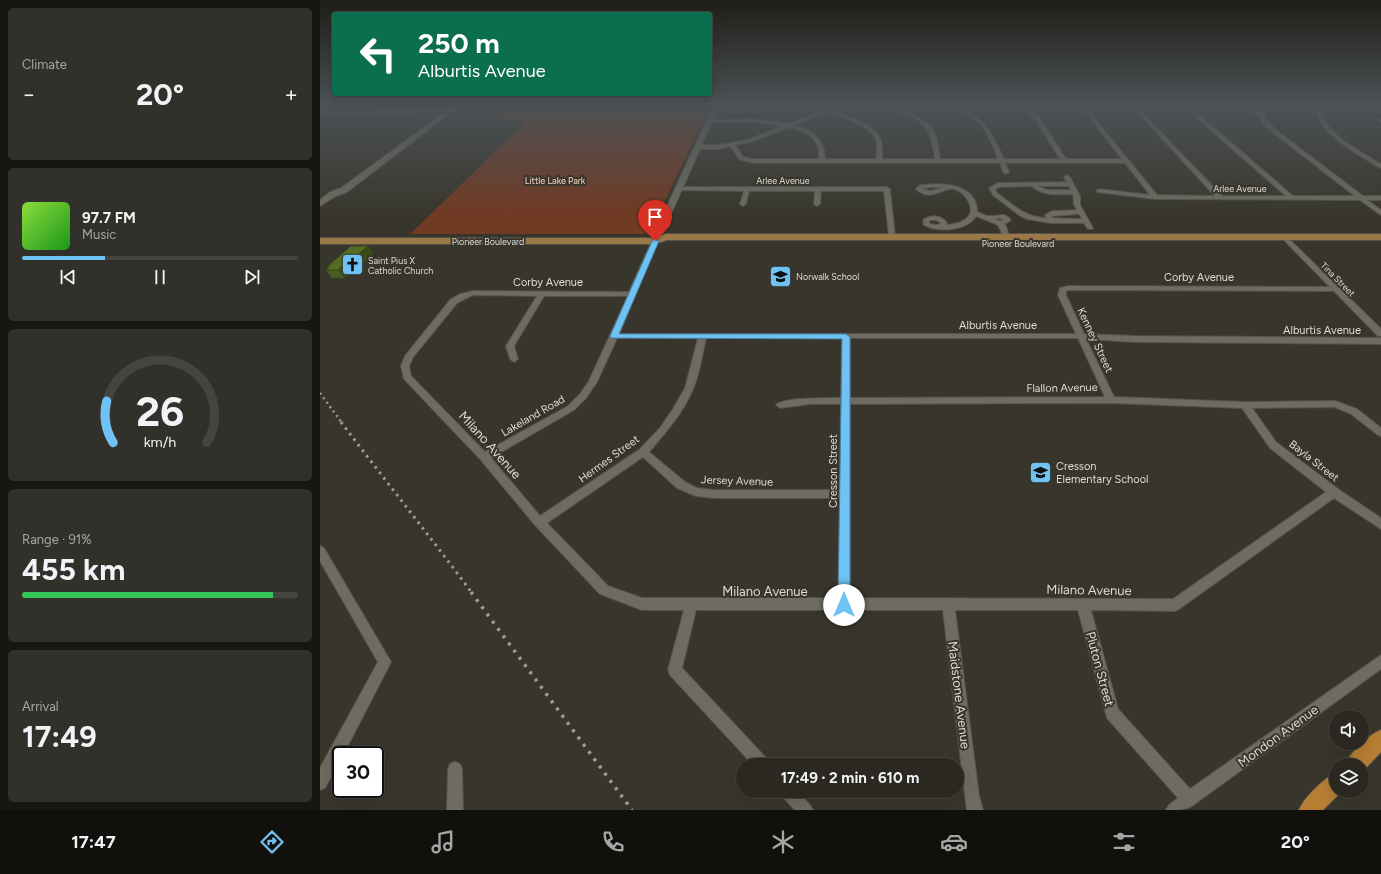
<!DOCTYPE html>
<html lang="en">
<head>
<meta charset="utf-8">
<style>
	body { margin:0; font-family:Figtree,sans-serif; background:#32302a; color:#f1f3f6; height:100vh; display:flex; flex-direction:column; font-size:15px; white-space:nowrap }
	* { box-sizing:border-box; margin:0 }
	p { font-size:13px; color:#a5a6a5 }
	.icon { flex:none; width:22px; height:22px; fill:none; stroke:currentColor; stroke-width:2; stroke-linecap:round; stroke-linejoin:round }
	.map { position:relative; flex:1; overflow:hidden }
	.side { display:flex; flex-direction:column; gap:8px; padding:8px; background:#171612; width:320px }
	.side>* { flex:none }
	.guide { position:absolute; left:12px; top:12px; width:380px; height:84px; border-radius:4px; box-shadow:0 4px 16px #0002,0 0 0 1px #46443f; background:#0b6e4f; color:#fff; overflow:hidden }
	.controls { position:absolute; left:1009px; top:710px; display:grid; gap:8px }
	.controls a { display:grid; place-items:center; width:40px; height:40px; border-radius:50%; background:#2a2821; box-shadow:0 4px 16px #0002,0 0 0 1px #46443f; font-size:20px }
	.speed { position:absolute; left:12px; top:746px; display:flex; gap:8px; font-size:20px; font-weight:700; text-align:center }
	.speed>* { display:grid; place-content:center; width:52px; height:52px; border-radius:50%; background:#2a2821; box-shadow:0 4px 16px #0002,0 0 0 1px #46443f; line-height:1 }
	.speed .limit { border:2px solid #111; border-radius:6px; background:#fff; color:#111 }
	.pin { position:absolute; display:grid; place-items:center; width:34px; height:34px; color:#fff; margin:-41px -17px; border-radius:50% 50% 50% 0; rotate:-45deg; box-shadow:0 0 4px #0007 }
	.pin .icon { rotate:45deg }
	.me { position:absolute; width:44px; margin:-22px; rotate:0deg; stroke-linejoin:round; filter:drop-shadow(0 0 3px #0008) }
	.turn { display:flex; align-items:center; gap:14px; height:84px; padding:0 20px; font-size:18px }
	.turn .icon { width:52px; height:52px; stroke-width:2.5 }
	.turn b { display:block; font-size:28px; line-height:34px }
	.big { font-size:30px; font-weight:700; line-height:1.1 }
	.side .tile { flex:1; display:flex; flex-direction:column; justify-content:center; gap:6px; min-width:0; padding:0 14px; border-radius:6px; background:#32302a }
	.side .dial { align-items:center; gap:0 }
	.dial svg { height:104px; overflow:visible; fill:none; stroke:#46443f; stroke-width:7; stroke-linecap:round; text-anchor:middle }
	.dial text { fill:#f1f3f6; stroke:none }
	.song { display:flex; align-items:center; gap:12px }
	.cover { width:48px; height:48px; border-radius:6px; background:linear-gradient(135deg,hsl(90 70% 55%),hsl(120 70% 35%)) }
	.played { height:4px; border-radius:2px; background:linear-gradient(90deg,#6fc2f4 30%,#46443f 30%) }
	.keys { display:flex; justify-content:space-around; direction:ltr }
	.heat { display:flex; justify-content:space-between; align-items:center; font-size:22px; direction:ltr }
	.charge { height:6px; border-radius:3px; background:linear-gradient(90deg,#34c759 91%,#46443f 0) }
	.trip { position:absolute; left:416px; top:758px; width:228px; height:40px; border-radius:20px; background:#2a2821; box-shadow:0 4px 16px #0002,0 0 0 1px #46443f; font-weight:700; line-height:40px; text-align:center }
	.tabs { display:flex; height:64px; justify-content:space-around; align-items:center; background:#11100d; color:#a5a6a5 }
	.tabs .icon { width:28px; height:28px }
	.tabs .on { color:#6fc2f4 }
	.tabs b { font-size:18px; color:#f1f3f6 }
	main { display:flex; flex:1; min-height:0 }
	.map>svg:first-child { display:block }
</style>
</head>
<body>
<main>
<section class="side">
<div class="tile"><p>Climate</p>
<div class="heat"><a>−</a><b class="big">20°</b><a>+</a></div>
</div>
<div class="tile">
<div class="song"><i class="cover"></i><div><b>97.7 FM</b><p>Music</p></div></div>
<div class="played"></div>
<div class="keys"><svg class="icon" aria-label="previous" viewBox="0 0 24 24"><path d="M18 5L8 12l10 7zM5 5v14"/></svg><svg class="icon" aria-label="pause" viewBox="0 0 24 24"><path d="M8 5v14M16 5v14"/></svg><svg class="icon" aria-label="next" viewBox="0 0 24 24"><path d="M6 5l10 7-10 7zM19 5v14"/></svg></div>
</div>
<div class="tile dial"><svg viewBox="0 0 100 80">
<path d="M14 69A42 42 0 1 1 86 69"/>
<path d="M14 69A42 42 0 0 1 9 37" stroke="#6fc2f4"/>
<text x="50" y="56" font-size="32" font-weight="700">26</text>
<text x="50" y="72" font-size="11">km/h</text>
</svg></div>
<div class="tile"><p>Range · 91%</p><b class="big">455 km</b><div class="charge"></div></div>
<div class="tile"><p>Arrival</p><b class="big">17:49</b></div>
</section>
<div class="map">
<svg width="1061" height="810" viewBox="0 0 1061 810">
	<rect width="100%" height="100%" fill="#38362c"/>
	<path fill="#713a23" d="M194 104H391L330 232 323 234H90L209 119H176Z"/>
	<g fill="none" stroke-linecap="round" stroke-linejoin="round">
		<defs>
			<path id="street" d="M476 104C486 103 495 108 505 109 512 110 519 104 527 104L511 111C526 116 552 122 560 138 563 144 562 153 562 159H615C610 127 607 121 574 110 569 108 561 107 557 104 574 104 606 116 614 132 618 140 619 150 620 159H678C672 143 665 125 649 115 642 111 632 109 627 104H632L645 109 661 104H667L648 111C667 122 675 140 684 159H740L717 122 701 104H705L721 120 746 159H802L759 104H763L837 195 895 196 810 104H814L902 196H966L871 113 867 104H871L875 111 973 196H1035L952 132 943 123 939 115 895 104H901L939 112 940 104H944L945 119 956 130 1043 196H1061V200H1047L1061 210V215L1040 200 835 199 777 192 776 191 779 189 830 195 805 163H685L689 172 686 174 683 172 680 163H433L419 159 410 146 399 149H377L374 147 377 145H399L427 140 464 126 433 122H389L387 121V120L433 119 469 124 502 111ZM507 112C520 117 547 124 555 137 558 143 557 153 556 159H505C505 138 492 131 474 125ZM470 127C488 132 500 138 499 159H433L423 157 415 145 430 142Z
				M1002 104H1006L1000 112C1011 138 1038 150 1061 164V168C1054 165 1048 160 1042 157 1023 145 1004 133 996 112Z
				M1028 104H1034L1061 110V112Z
				M132 110 130 112 0 114V112Z
				M1059 119H1061V122L1059 121Z
				M747 175 750 177 760 196V205L773 228 772 229H768L764 223H731L707 219 699 215 673 195 669 188 678 183 747 182 744 177ZM712 186C723 197 739 194 753 194L754 205 757 210 732 211 725 215 727 218C705 218 694 205 677 193L675 189 679 187ZM718 186H749L751 190H727ZM759 214 762 219 733 218 731 216Z
				M616 184C633 184 658 189 657 212 661 213 665 216 669 216 679 217 684 211 691 220L685 224 692 243 691 244 686 243 678 225 656 216C647 231 618 233 604 225L603 220C611 214 621 215 627 223V225C634 224 642 223 647 218 657 209 645 192 634 189 623 187 611 203 596 189L600 185ZM611 187 624 188 610 191 602 189ZM680 218 684 220 680 221 675 219ZM611 220H616L621 223C617 226 613 225 609 223V221Z
				M359 187H567L570 189 575 237 572 239 569 237 564 191H501L500 204 497 206 494 204 495 191H429L426 204 423 206 420 204 424 191 357 190 356 189Z
				M963 234 965 235 1061 329V336H1058L1014 291 750 290 746 291V295L764 334 815 336 1061 338V344L815 342 766 339 794 397 925 402 1015 401 1037 409 1061 428V436L1058 435 1031 414 1015 407 932 408 956 442 1018 489 1061 518V529L1014 498 859 609 855 611 771 610 798 709 870 789 1061 655V669L876 803C869 810 857 810 846 810L849 805 858 798 787 718 758 610H635L659 796 663 810H647L645 796 623 610H376L362 668 448 760 450 765H433L350 675 348 670 364 610H322L280 594 215 525 161 460 84 379 81 366 85 356 131 299 140 294 153 291 309 292 332 241 335 239 338 241 299 334H756L738 295 740 288 749 286 1010 287 961 237V235ZM153 295 217 296 186 346 190 359 194 362 198 359 194 346 224 296H308L269 381 260 394 248 406 165 452 91 376 89 366 93 357 137 303ZM297 338H378L365 388 353 409 340 428 320 449 220 516 171 458 254 410 266 398 277 382ZM386 338H522L521 398C509 398 462 397 456 405L460 408 490 404H521L520 490H394L377 488 365 482 329 452C346 432 363 413 373 389 380 373 382 355 386 338ZM530 338H758L785 397 530 398ZM791 403 922 408 950 448 1006 492 853 599 530 598V404ZM323 457 357 488 376 496 394 498H520L518 598H322L288 586 227 523Z
				M0 546 4 548 71 662 23 755H21V758L5 788 0 790V768L58 662 0 561Z
				M135 762 140 764 142 769 143 810H127L128 769 130 764Z
				M460 791H477L490 805 493 810H475L462 796Z"/>
			<path id="secondary" d="M136 104H142L27 192 16 196 0 206V200L10 192 21 188Z
				M394 104H400L339 241 338 243H332L331 241Z"/>
			<path id="primary" d="M346 234H1061V240H347L335 244H0V238H334Z"/>
			<path id="highway" d="M1061 730V752L1042 772V765H1025C1030 753 1049 734 1061 730Z
				M1016 773V791H1022L1003 810H979C984 798 1004 778 1016 773Z"/>
		</defs>
		<use href="#street" stroke="#54524a" stroke-width="2"/>
		<use href="#secondary" stroke="#54524a" stroke-width="2"/>
		<use href="#primary" stroke="#54524a" stroke-width="2"/>
		<use href="#highway" stroke="#54524a" stroke-width="2"/>
		<use href="#street" fill="#6e6c61" fill-rule="evenodd"/>
		<use href="#secondary" fill="#6e6c61" fill-rule="evenodd"/>
		<use href="#primary" fill="#9a7746" fill-rule="evenodd"/>
		<use href="#highway" fill="#b77f34" fill-rule="evenodd"/>
		<path stroke="#9d9c94" stroke-width="2.5" stroke-dasharray="2 3.5" stroke-linecap="butt" d="M0 393 22 423"/>
		<path stroke="#9d9c94" stroke-width="3" stroke-dasharray="2.5 4.5" stroke-linecap="butt" d="M21 422C64 479 109 535 152 593"/>
		<path stroke="#9d9c94" stroke-width="3.5" stroke-dasharray="3 6" stroke-linecap="butt" d="M151 592 312 810"/>
	</g>
	<path fill="#475c1e" d="M48 246 53 254 30 275H27L24 278H12L6 270 8 267V266Z"/>
	<path fill="#3a4b18" d="M48 246 53 254 30 275 25 266Z
		M22 266 27 275 24 278 18 270Z"/>
	<path fill="#536b23" stroke="#3a4b18" d="M31 246H48L25 266H22L18 270H6L10 266H8Z"/>
	<linearGradient id="sky" x2="0" y2="1"><stop stop-color="#1f1e18"/><stop offset="0.48" stop-color="#4d5256"/><stop offset="1" stop-color="#4d5256" stop-opacity="0"/></linearGradient>
	<rect width="1061" height="217" fill="url(#sky)"/>
	<path fill="#6fc2f4" stroke="#487e9f" d="M333 239 339 241 299 334H526L530 337V605L529 609 524 610 520 609 518 605 522 339 291 338 290 336Z"/>
	<defs>
		<symbol id="church-square" viewBox="-11 -11 22 22"><rect x="-9" y="-9" width="18" height="18" rx="4" fill="#6fc2f4" stroke="#38362c"/><path d="M-1.2-6h2.4v3.5h3.3v2.4h-3.3V6h-2.4V-.1h-3.3v-2.4h3.3Z" fill="#111"/></symbol>
		<symbol id="school-square" viewBox="-11 -11 22 22"><rect x="-9" y="-9" width="18" height="18" rx="4" fill="#6fc2f4" stroke="#38362c"/><path d="M0-5L7-2L0 1L-7-2ZM-4 1L0 2.5L4 1V4Q0 6-4 4Z" fill="#111"/></symbol>
	</defs>
	<g fill-rule="evenodd">
		<use href="#church-square" x="20" y="252" width="25" height="25"/>
		<use href="#school-square" x="448" y="264" width="25" height="25"/>
		<use href="#school-square" x="708" y="460" width="25" height="25"/>
	</g>
	<g text-anchor="middle" dominant-baseline="central" stroke-width="4" stroke-linejoin="round" paint-order="stroke">
		<g font-size="9" fill="#fed4c3" stroke="#38362c">
			<text x="235" y="180">Little Lake Park</text>
		</g>
		<g font-size="9" fill="#dcdbd5" stroke="#38362c">
			<text x="463" y="180">Arlee Avenue</text>
			<text x="920" y="188">Arlee Avenue</text>
			<text x="168" y="241">Pioneer Boulevard</text>
			<text x="698" y="243">Pioneer Boulevard</text>
			<text transform="translate(1018 279) rotate(45)">Tina Street</text>
		</g>
		<g font-size="9" fill="#dcdbd5" stroke="#38362c" text-anchor="start">
			<text x="48" y="260">Saint Pius X<tspan x="48" dy="10">Catholic Church</tspan></text>
			<text x="476" y="276">Norwalk School</text>
		</g>
		<g font-size="11" fill="#dcdbd5" stroke="#38362c">
			<text x="879" y="277">Corby Avenue</text>
			<text x="228" y="282">Corby Avenue</text>
			<text x="678" y="325">Alburtis Avenue</text>
			<text x="1002" y="330">Alburtis Avenue</text>
			<text transform="translate(775 340) rotate(65)">Kenney Street</text>
			<text transform="translate(742 388) rotate(-1)">Flallon Avenue</text>
			<text transform="translate(213 416) rotate(-30)">Lakeland Road</text>
			<text transform="translate(289 459) rotate(-36)">Hermes Street</text>
			<text transform="translate(994 461) rotate(38)">Bayla Street</text>
			<text transform="translate(513 471) rotate(-90)">Cresson Street</text>
			<text transform="translate(417 481) rotate(2)">Jersey Avenue</text>
		</g>
		<g font-size="11" fill="#dcdbd5" stroke="#38362c" text-anchor="start">
			<text x="736" y="466">Cresson<tspan x="736" dy="13">Elementary School</tspan></text>
		</g>
		<g font-size="13" fill="#dcdbd5" stroke="#38362c">
			<text transform="translate(170 445) rotate(48)">Milano Avenue</text>
			<text transform="translate(769 590) rotate(1)">Milano Avenue</text>
			<text x="445" y="591">Milano Avenue</text>
			<text transform="translate(780 669) rotate(75)">Pluton Street</text>
			<text transform="translate(639 695) rotate(83)">Maidstone Avenue</text>
			<text transform="translate(958 736) rotate(-36)">Mondon Avenue</text>
		</g>
	</g>
</svg>
<div class="controls">
<a><svg class="icon" aria-label="sound" viewBox="0 0 24 24"><path d="M4 9h4l5-4v14l-5-4H4zM17 9q2 3 0 6"/></svg></a>
<a><svg class="icon" aria-label="layers" viewBox="0 0 24 24"><path d="M12 4l9 5-9 5-9-5zM3 14l9 5 9-5"/></svg></a>
</div>
<div class="speed"><div class="limit">30</div></div>
<div class="pin" style="left:335px;top:241px;background:#d93025"><svg class="icon" aria-label="arrive" viewBox="0 0 24 24"><path d="M6 21V4h12l-3 4 3 4H6"/></svg></div>
<svg class="me" style="left:524px;top:605px" viewBox="-20 -20 40 40"><circle r="19" fill="#fff"/><path d="M0-13L10 11 0 6-10 11z" fill="#6fc2f4"/></svg>
<div class="trip">17:49 · 2 min · 610 m</div>
<div class="guide">
<div class="turn"><svg class="icon" aria-label="left" viewBox="0 0 24 24"><path d="M17 20v-9H6M10 6l-5 5 5 5"/></svg><div><b>250 m</b>Alburtis Avenue</div></div>
</div>
</div>
</main>
<nav class="tabs">
<b>17:47</b>
<svg class="icon on" aria-label="directions" viewBox="0 0 24 24"><path d="M12 3l9 9-9 9-9-9zM9 14v-3h6M13 9l2 2-2 2"/></svg>
<svg class="icon" aria-label="music" viewBox="0 0 24 24"><path d="M9 18V5l10-2v13"/><circle cx="6" cy="18" r="3"/><circle cx="16" cy="16" r="3"/></svg>
<svg class="icon" aria-label="phone" viewBox="0 0 24 24"><path d="M5 4h4l2 5-3 2q2 4 5 5l2-3 5 2v4C11 20 4 13 5 4z"/></svg>
<svg class="icon" aria-label="climate" viewBox="0 0 24 24"><path d="M12 3v18M4 7l16 10M4 17L20 7"/></svg>
<svg class="icon" aria-label="car" viewBox="0 0 24 24"><path d="M5 17H2v-5l4-1 3-4h7l3 4 3 1v5h-3M9 17h6M6 11h13"/><circle cx="7" cy="17" r="2"/><circle cx="17" cy="17" r="2"/></svg>
<svg class="icon" aria-label="filters" viewBox="0 0 24 24"><path d="M4 7h16M4 17h16"/><circle cx="9" cy="7" r="2"/><circle cx="15" cy="17" r="2"/></svg>
<b>20°</b>
</nav>
</body>
</html>
